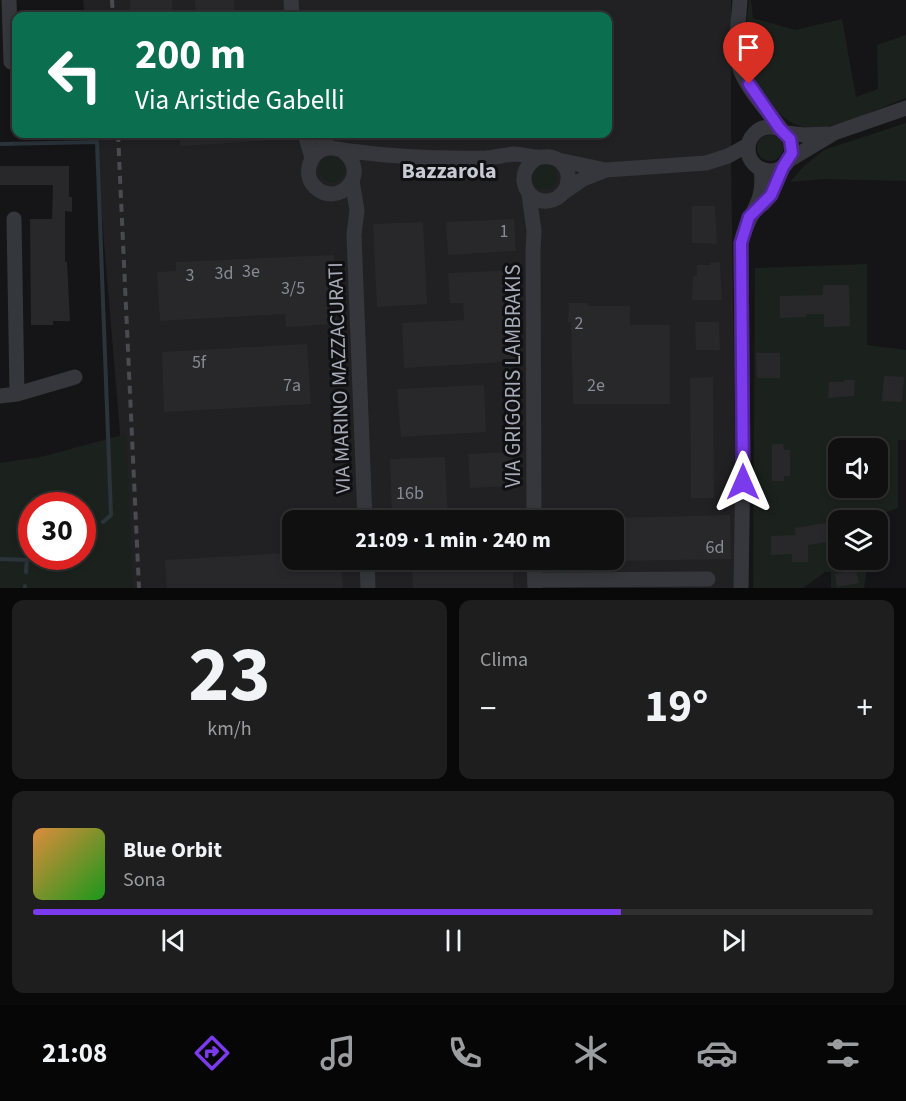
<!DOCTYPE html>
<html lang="it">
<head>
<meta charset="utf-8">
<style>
	body { margin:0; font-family:"Source Sans 3",sans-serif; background:#1e1e1f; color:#f1f3f6; height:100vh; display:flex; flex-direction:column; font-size:22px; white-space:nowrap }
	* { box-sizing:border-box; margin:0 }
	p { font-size:20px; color:#9c9d9f }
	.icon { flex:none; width:33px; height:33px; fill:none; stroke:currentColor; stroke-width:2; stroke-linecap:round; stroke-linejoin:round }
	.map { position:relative; height:588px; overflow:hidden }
	.details { display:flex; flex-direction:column; gap:12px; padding:12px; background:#090909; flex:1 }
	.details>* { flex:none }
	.hud { position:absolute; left:12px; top:12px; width:600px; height:126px; border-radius:12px; box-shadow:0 3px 9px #0003,0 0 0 2px #303031; background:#0b6e4f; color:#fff; overflow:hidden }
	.buttons { position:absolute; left:828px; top:438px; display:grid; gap:12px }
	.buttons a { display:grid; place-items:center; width:60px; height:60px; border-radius:12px; background:#101011; box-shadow:0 3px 9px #0003,0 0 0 2px #303031; font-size:30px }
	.speed { position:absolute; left:18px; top:492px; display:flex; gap:12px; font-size:30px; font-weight:700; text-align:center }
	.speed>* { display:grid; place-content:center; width:78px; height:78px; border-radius:50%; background:#101011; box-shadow:0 3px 9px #0003,0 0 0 2px #303031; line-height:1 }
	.speed .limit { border:9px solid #d22; background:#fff; color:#111 }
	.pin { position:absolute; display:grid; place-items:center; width:51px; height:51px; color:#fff; margin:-62px -26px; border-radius:50% 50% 50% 0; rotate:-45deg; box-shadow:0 0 6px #0007 }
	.pin .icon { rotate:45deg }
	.me { position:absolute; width:66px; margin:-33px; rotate:0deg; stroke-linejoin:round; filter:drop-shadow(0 0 4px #0008) }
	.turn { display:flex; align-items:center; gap:21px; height:126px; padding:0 24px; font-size:27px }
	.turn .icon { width:78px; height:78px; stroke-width:2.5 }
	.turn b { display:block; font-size:42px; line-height:51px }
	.big { font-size:45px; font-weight:700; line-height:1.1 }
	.details .widget { flex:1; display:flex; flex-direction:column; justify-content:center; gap:9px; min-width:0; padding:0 21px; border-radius:12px; background:#1e1e1f }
	.details .dial { align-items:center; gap:0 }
	.dial b { font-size:78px; line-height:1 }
	.song { display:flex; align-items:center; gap:18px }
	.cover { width:72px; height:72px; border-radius:9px; background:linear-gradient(135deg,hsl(30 70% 55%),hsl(120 70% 35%)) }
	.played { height:6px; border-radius:3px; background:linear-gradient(90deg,#7c3aed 70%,#303031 70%) }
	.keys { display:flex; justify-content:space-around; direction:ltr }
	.heat { display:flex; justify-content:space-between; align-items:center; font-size:33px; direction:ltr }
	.details .tiles { flex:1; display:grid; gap:12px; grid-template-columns:1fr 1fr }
	.widget:last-child { grid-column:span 2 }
	.trip { position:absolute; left:282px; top:510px; width:342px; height:60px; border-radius:12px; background:#101011; box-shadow:0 3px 9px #0003,0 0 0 2px #303031; font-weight:700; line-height:60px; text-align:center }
	.menu { display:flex; height:96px; justify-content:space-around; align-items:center; background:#060607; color:#9c9d9f }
	.menu .icon { width:42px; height:42px }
	.menu .selected { color:#7c3aed }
	.menu b { font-size:27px; color:#f1f3f6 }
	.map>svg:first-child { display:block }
</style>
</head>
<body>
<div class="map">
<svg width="906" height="588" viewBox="0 0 906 588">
	<rect width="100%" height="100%" fill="#151517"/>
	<path fill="#212124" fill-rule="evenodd" d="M83 0H731V157L737 588H133L95 134H608V16H85ZM292 520H614V560H292Z"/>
	<path fill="#1b221d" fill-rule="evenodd" d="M749 0H751L753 18 795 30 842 19 856 97 878 89 877 45 906 35V98C883 107 836 128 813 128 782 130 749 84 746 56 743 38 748 18 749 0Z
		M906 123V181L822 179 790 182 803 167 824 150Z
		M757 148a13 13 0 1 1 26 0a13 13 0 1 1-26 0Z
		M319 169a13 13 0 1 1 26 0a13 13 0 1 1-26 0Z
		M531 176a13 13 0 1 1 26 0a13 13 0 1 1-26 0Z
		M867 264V345L906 350V440H898V508L874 516 873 520H838V560H868L864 588H831V572H825L803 588H753L755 268ZM838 448H878V488H838Z
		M126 434 133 588H0V463L41 457ZM32 506H82V556H32Z"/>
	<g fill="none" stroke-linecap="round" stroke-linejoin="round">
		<path stroke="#2b333b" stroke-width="4" d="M0 144 97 142 111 515 103 522
			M82 540 91 535
			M0 559 27 560
			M26 572 27 560 45 556
			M25 588V586"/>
	</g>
	<path fill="#28282b" d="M130 0H172L173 16H130Z
		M195 0H234L235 15 196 16Z
		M180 134H265V141L180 146Z
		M0 166H69V197H72V212L65 211V262H67L70 321H53V325H31L30 219H52L53 185H0Z
		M692 206H715L717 244 692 243Z
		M514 219 516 251 448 255 446 222Z
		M423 222 427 304 377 307 373 224Z
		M334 255 337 324 286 327 285 314 160 321 157 272 176 271V262Z
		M720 262 722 300H692L693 276H697V265H710V263Z
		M519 270 520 301H517L520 361 404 368 402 323 464 320 463 303H450L448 273Z
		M823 285H849L850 326 824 327V314H806V317L780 318V296L823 295Z
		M569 303H588V306H630V325H670V404H573L571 322H568Z
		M695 322H719L720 350H696Z
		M307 344 311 404 164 412 162 352Z
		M756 353H780V378H757Z
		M884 376 904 377 902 402 882 401Z
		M713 377 714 498H691L690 378Z
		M844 380H855L854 396 828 398 829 382H844Z
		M484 385 486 432 401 437 397 389Z
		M772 444H783L784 450H790V476H784V481H772Z
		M512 452 514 486 470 488 468 454Z
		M445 457 448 520H392L390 459Z
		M730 515 731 559 614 561V518Z
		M838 521V558L828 560 826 542 808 545V562H792V554L771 555V536L796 535 795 528Z
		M292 553V560H341L343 588H167L165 560Z
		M398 560H513V588H413L412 570 399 571Z
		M856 570 859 583 837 587 835 574Z"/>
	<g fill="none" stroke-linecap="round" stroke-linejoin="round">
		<path stroke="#36373c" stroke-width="15" d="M9 0 11 62
			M291 0 292 16
			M740 0C739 20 734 46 739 66 745 87 768 111 781 129
			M748 149a22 22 0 1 1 44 0a22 22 0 1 1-44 0Z
			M786 133 804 135 828 134
			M305 134 312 158
			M318 134 330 148
			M343 151C372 174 338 209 315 187 302 175 310 151 327 148 335 147 342 151 350 151 395 157 441 159 487 158 496 157 505 155 514 154 522 154 529 157 537 157 543 158 548 155 554 158 563 161 569 170 568 179 568 187 563 194 557 198 531 212 509 175 537 158
			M558 160 606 170 706 163 728 156 748 145
			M789 160 834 133 906 108
			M352 181 357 210 354 235 365 520
			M564 192 583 179 606 170
			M529 194 534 231 533 252 534 520
			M763 204 771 195 783 167
			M14 219 17 394
			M0 396 17 394 75 377
			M367 560 368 588
			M534 560 535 588
			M535 580 708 579
			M741 588 743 460 741 243C748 211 766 205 761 169"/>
		<path stroke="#494b51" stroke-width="4" stroke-dasharray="8 6" stroke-linecap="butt" d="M112 0 113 16
			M118 134 139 588"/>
	</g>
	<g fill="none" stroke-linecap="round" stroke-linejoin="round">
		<defs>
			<path id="route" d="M743 482 741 243 749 217 771 195 783 167 792 153 790 139 780 129 749 84"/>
		</defs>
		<use href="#route" stroke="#51269a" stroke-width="15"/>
		<use href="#route" stroke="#7c3aed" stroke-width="10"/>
	</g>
	<g text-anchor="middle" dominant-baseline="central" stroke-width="6" stroke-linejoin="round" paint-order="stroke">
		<g font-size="18" fill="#868a93">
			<text x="504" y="231">1</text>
			<text x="251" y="271">3e</text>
			<text x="224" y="273">3d</text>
			<text x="190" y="275">3</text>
			<text x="293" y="288">3/5</text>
			<text x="579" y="323">2</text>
			<text x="199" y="362">5f</text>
			<text x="292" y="385">7a</text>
			<text x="596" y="385">2e</text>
			<text x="410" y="493">16b</text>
			<text x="715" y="547">6d</text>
		</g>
		<g font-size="21" fill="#a7abb7" stroke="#101012">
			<text transform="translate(513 376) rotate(-90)">VIA GRIGORIS LAMBRAKIS</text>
			<text transform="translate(339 378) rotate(-92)">VIA MARINO MAZZACURATI</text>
		</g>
		<g font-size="22" font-weight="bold" fill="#c8cad3" stroke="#101012">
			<text x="449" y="171">Bazzarola</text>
		</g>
	</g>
</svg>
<div class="buttons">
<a><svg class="icon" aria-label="sound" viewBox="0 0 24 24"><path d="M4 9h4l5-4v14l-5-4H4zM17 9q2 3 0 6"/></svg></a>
<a><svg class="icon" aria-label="layers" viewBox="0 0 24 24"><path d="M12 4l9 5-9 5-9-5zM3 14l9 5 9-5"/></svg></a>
</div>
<div class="speed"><div class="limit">30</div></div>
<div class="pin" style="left:749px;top:84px;background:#d93025"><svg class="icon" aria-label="arrive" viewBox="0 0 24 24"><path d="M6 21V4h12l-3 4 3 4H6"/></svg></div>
<svg class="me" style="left:743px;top:482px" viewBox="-20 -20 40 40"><path d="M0-17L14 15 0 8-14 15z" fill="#7c3aed" stroke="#fff" stroke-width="4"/></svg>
<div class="trip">21:09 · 1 min · 240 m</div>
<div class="hud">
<div class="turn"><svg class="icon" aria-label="left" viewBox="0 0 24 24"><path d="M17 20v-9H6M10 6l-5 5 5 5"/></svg><div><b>200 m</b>Via Aristide Gabelli</div></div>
</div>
</div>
<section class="details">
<div class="tiles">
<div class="widget dial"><b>23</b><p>km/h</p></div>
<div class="widget"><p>Clima</p>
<div class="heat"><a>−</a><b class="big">19°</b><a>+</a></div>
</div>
<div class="widget">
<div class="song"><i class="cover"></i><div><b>Blue Orbit</b><p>Sona</p></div></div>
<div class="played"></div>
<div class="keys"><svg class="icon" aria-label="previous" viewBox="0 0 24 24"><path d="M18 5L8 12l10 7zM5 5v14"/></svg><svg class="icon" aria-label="pause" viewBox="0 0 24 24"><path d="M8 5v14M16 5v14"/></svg><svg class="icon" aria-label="next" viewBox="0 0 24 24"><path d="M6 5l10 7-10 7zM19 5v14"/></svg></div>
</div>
</div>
</section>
<nav class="menu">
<b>21:08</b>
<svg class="icon selected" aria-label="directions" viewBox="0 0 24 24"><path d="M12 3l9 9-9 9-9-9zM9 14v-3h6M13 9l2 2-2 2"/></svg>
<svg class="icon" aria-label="music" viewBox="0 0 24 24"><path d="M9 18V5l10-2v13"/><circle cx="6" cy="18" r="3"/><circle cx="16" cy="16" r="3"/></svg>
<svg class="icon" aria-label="phone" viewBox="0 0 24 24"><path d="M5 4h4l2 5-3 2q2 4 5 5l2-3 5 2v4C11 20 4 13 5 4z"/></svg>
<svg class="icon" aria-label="climate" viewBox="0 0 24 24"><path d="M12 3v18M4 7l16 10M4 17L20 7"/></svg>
<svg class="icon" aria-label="car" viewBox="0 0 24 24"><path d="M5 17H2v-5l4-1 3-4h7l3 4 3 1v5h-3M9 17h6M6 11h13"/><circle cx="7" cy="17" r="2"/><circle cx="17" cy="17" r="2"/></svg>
<svg class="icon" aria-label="filters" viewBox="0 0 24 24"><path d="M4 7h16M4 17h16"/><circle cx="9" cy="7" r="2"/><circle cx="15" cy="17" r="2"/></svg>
</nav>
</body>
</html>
